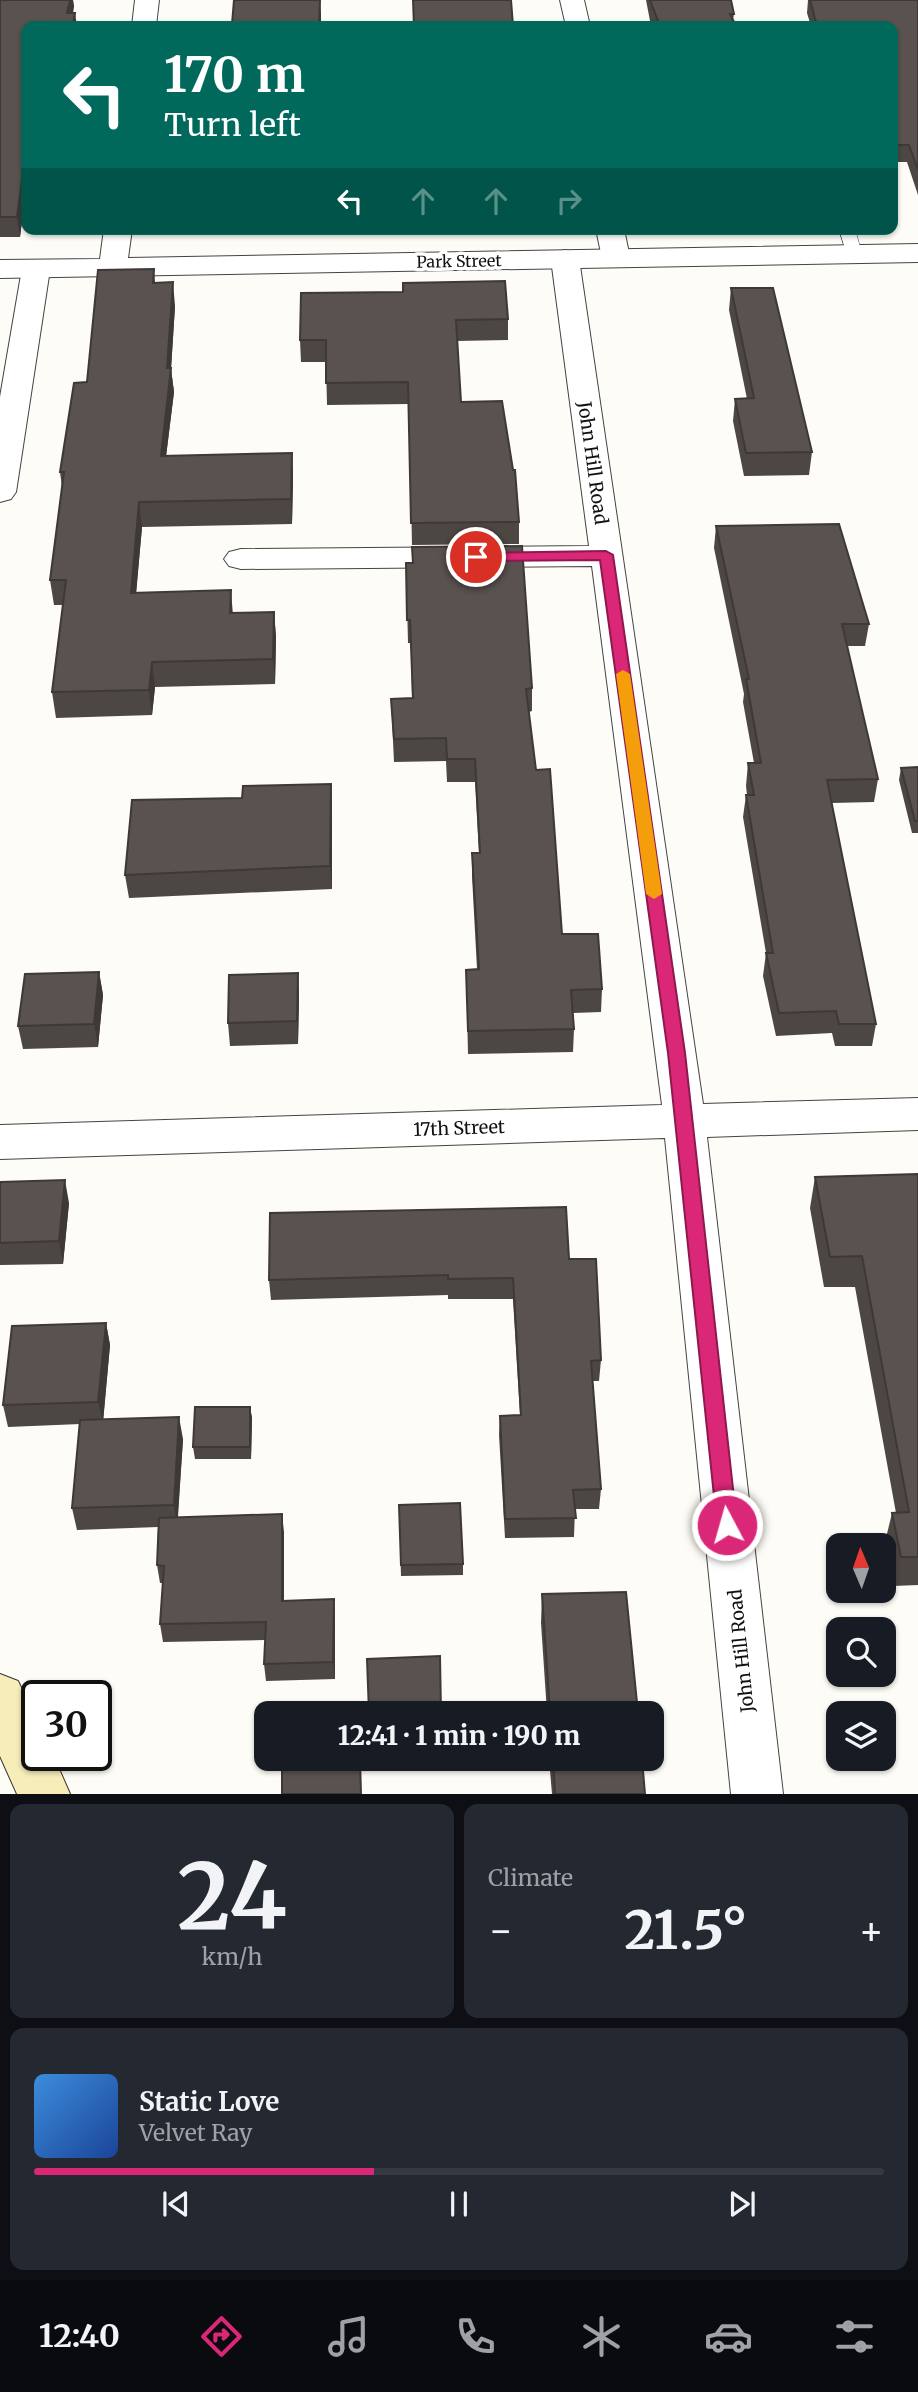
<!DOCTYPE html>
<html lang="en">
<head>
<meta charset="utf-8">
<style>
	body { margin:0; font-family:Merriweather,serif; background:#242831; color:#f1f3f6; height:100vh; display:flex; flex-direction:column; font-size:26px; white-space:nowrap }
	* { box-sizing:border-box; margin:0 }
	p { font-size:23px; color:#9ea1a6 }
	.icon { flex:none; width:38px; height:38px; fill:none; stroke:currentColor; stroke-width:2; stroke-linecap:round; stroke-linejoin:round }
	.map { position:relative; height:1794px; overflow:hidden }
	.sheet { display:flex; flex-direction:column; gap:10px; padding:10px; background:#0d0f14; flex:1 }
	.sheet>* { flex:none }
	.hud { position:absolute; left:21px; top:21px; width:877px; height:214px; border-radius:14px; box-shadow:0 2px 5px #0004; background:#00695c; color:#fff; overflow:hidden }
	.needle { width:46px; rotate:358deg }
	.controls { position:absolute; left:826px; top:1533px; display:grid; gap:14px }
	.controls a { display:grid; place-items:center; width:70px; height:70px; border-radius:14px; background:#171b24; box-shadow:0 2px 5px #0004; font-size:35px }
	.speed { position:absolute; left:21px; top:1680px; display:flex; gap:14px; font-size:35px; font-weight:700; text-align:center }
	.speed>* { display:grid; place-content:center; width:91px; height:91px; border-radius:50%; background:#171b24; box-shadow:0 2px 5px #0004; line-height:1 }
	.speed .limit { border:4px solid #111; border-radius:10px; background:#fff; color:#111 }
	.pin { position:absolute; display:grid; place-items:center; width:60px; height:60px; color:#fff; margin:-30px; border:4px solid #fff; border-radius:50%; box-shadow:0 2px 7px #0007 }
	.me { position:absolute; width:77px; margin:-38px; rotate:354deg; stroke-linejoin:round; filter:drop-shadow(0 0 5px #0008) }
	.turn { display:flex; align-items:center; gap:24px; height:147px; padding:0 28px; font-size:32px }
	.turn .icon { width:91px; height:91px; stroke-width:2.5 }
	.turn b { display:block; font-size:49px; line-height:60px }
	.lanes { display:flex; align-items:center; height:66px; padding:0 28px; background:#0003; justify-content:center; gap:35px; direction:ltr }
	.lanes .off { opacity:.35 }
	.big { font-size:52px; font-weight:800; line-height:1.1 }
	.sheet .tile { flex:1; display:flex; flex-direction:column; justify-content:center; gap:10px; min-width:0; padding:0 24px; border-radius:14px; background:#242831 }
	.sheet .dial { align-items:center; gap:0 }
	.dial b { font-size:91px; line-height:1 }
	.song { display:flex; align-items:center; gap:21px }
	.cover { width:84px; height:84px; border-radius:10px; background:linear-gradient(135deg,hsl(210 70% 55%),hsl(220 70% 35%)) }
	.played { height:7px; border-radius:4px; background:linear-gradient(90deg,#db2777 40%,#363941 40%) }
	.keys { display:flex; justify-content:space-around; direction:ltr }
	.heat { display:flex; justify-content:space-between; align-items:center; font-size:38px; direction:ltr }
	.sheet .tiles { flex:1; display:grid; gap:10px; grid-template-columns:1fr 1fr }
	.tile:last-child { grid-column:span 2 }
	.trip { position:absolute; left:254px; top:1701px; width:410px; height:70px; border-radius:14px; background:#171b24; box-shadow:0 2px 5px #0004; font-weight:800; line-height:70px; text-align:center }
	.tabs { display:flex; height:112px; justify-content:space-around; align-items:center; background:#090b0e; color:#9ea1a6 }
	.tabs .icon { width:49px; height:49px }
	.tabs .on { color:#db2777 }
	.tabs b { font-size:32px; color:#f1f3f6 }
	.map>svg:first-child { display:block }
</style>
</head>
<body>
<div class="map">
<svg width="918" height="1794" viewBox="0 0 918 1794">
	<rect width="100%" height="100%" fill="#fefcf6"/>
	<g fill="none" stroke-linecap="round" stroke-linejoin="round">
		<defs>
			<path id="service" d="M839 229H855L862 254 860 258H848Z"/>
			<path id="minor" d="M560 0H584L590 26H566Z
				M596 229H624L630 258 626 264 616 267 606 264 602 258Z
				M565 250 575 253 579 259 703 1104 918 1098V1130L707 1137 783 1794H731L665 1138 0 1159V1125L662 1105 592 566 241 569 229 566 224 559 229 552 241 549 589 546 551 259 555 253Z
				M36 260 46 263 50 269 16 492 11 499 0 502V397L22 269 26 263Z"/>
			<path id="tertiary" d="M135 0H159L156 26H132Z
				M104 229H132L128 258 918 244V262L0 278V260L100 259Z"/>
			<path id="secondary" d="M0 1674 18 1681 37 1721V1755H53L70 1794H17L0 1756Z"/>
		</defs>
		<use href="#service" stroke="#444" stroke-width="1"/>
		<use href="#minor" stroke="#444" stroke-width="2"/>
		<use href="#tertiary" stroke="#444" stroke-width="2"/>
		<use href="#secondary" stroke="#333" stroke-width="2"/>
		<use href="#service" fill="#fff" fill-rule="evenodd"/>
		<use href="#minor" fill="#fff" fill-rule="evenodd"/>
		<use href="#tertiary" fill="#fff" fill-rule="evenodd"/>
		<use href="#secondary" fill="#f6edb9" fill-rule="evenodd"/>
	</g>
	<path fill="#4d4743" d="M0 0H73L74 7 26 26V190L20 237H0Z
		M646 0H731L734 14 733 20 736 26H651Z
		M808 0H918V195L907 162H892V26H811L807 13Z
		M154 269 155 282 175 306 171 369 174 392 166 456 292 453 293 478 292 524 142 527 136 592 233 613 274 612 276 637 275 684 155 687 152 715 56 718 52 692 63 605H54L50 580 62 487 60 472 87 382Z
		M731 288 812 452 809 475 744 476 733 421 735 399H747L729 310Z
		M301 293 508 319V340L457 341 461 402 519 522V544L412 545 409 404 327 405 326 362H301L300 340Z
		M716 526 869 624 865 646H847L878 779 874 802 832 803 876 1024 872 1046H835L832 1033 776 1036 763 976 766 953 743 817 746 795H747L746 786 748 763H754L743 702 744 694 714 548Z
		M406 563 532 688V711L529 712 536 770 562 934 602 989 601 1012 573 1013 574 1029 573 1052 468 1054 466 970 477 969 472 876V853H479L475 782H447L446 761 394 762 391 699 412 698 411 643H408Z
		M918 767V833H912L899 780 901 768Z
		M331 784 332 807V889L129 898 125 875 242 798Z
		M99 972 103 995 98 1047 23 1049 18 1026Z
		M298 973 299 996 298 1044 230 1046 228 1023Z
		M918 1174V1585L893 1586 885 1542 892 1513H896L855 1287H824L810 1208 815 1177Z
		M0 1182 69 1203 63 1264 0 1265Z
		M569 1259 601 1360 599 1381H592L601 1489 599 1509H575L574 1537 505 1538 499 1435 500 1416 520 1415 513 1299H448V1295L271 1300 269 1280Z
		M106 1323 110 1345 103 1420 183 1439 178 1517 284 1532V1601L334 1599 335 1617V1679L266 1681 264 1664 265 1640 163 1642 160 1624 163 1583H160L157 1565 158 1527 77 1530 72 1508 80 1424 8 1427 3 1405Z
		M250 1407 252 1418 251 1459H195L193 1447Z
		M399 1505 463 1564V1575L401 1576Z
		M542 1594 638 1713H547L541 1623Z
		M371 1759H442L443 1764 372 1766Z
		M549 1759H642L645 1794H552Z"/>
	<path fill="#3e3937" d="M70 0H73L74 7 71 26 67 13Z
		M321 0V26H319Z
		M75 13 77 26H73Z
		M26 149V190L20 237 17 217Z
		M173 282 175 306 171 369 174 392 163 481 161 456Z
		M292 453 293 478 292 524 291 499Z
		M139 502 142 527 134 618 131 593Z
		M231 590 233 616 230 613Z
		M274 612 276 637 275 684 273 659Z
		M152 662 155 687 152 715 149 690Z
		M331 784 332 807V889L330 866Z
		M99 972 103 995 98 1047 94 1024Z
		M298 973 299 996 298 1044 297 1021Z
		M65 1180 69 1203 63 1264 59 1241Z
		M106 1323 110 1345 103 1423 98 1402Z
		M250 1407 252 1418 251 1459 250 1447Z
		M179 1417 183 1439 177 1526 174 1505Z
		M282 1514 284 1532V1618L282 1601Z
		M334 1599 335 1617V1679L333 1662Z"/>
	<path fill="#59524e" stroke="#3e3937" stroke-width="2" d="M0 0H70L67 13H75L73 26H26V149L17 217H0Z
		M234 0H320L319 26H236V24H232Z
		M413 0H511L513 26H414Z
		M650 0H731L734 14H730L736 26H660Z
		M810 0H918V170L909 145H892V26H817Z
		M154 269 153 283 173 282 167 368H171L161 456 292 453 291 499 139 502 131 593 231 590 230 613 274 612 273 659 152 662 149 690 52 692 66 580H50L64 472H60L74 383 87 382 98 270Z
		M505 281 508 319 456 320 461 402 502 401 513 470H515L519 522 411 523 408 382 326 383V340H300L301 293 403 292V283Z
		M731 288H773L812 452 746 453 735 399 754 398Z
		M839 524 869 624H842L878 779 827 780 876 1024H839L836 1011 779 1013 766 953H773L746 795H754L748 763H761L746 679H749L716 526Z
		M522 546 532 688 526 689 536 770 550 769 562 934H598L602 989 571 990 574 1029 468 1031 466 970 479 969 472 853H480L475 759H447L446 738 394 739 391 699 413 698 410 620H407L406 563H413L412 547Z
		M918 767V821H915L901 768Z
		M331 784 330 866 125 875 132 800 242 798 243 786Z
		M99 972 94 1024 18 1026 25 974Z
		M298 973 297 1021 228 1023 229 975Z
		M918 1174V1557H901L892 1513 909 1512 862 1256 830 1257 815 1177Z
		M65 1180 59 1241 0 1243V1182Z
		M566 1207 569 1259H596L601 1360 591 1361 601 1489 573 1490 576 1518 505 1519 500 1416 521 1415 513 1278 448 1279V1275L269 1280 270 1213Z
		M106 1323 98 1402 3 1405 12 1326Z
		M195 1407H250V1447H193Z
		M179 1417 174 1505 72 1508 80 1420Z
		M460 1503 463 1564 401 1565 399 1505Z
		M282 1514V1601L334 1599 333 1662 264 1664 266 1622 160 1624 164 1566 157 1565 159 1518Z
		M626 1592 638 1713H550L542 1594Z
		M440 1656 441 1713H369L367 1659Z
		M282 1759H360L361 1794H282Z
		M553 1759H642L645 1794H555Z"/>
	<path fill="#db2777" stroke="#8e194d" stroke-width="2" d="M606 551 613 555 685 1053 737 1525 734 1532 727 1534 720 1532 717 1525 668 1053 600 560 476 561 469 557 476 553Z"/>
	<path fill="#f59e0b" d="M623 670 630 674 662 894 654 899 646 894 616 674Z"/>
	<g text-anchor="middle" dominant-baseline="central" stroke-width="7" stroke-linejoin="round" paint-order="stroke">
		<g font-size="16" fill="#111" stroke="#fff">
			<text transform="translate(459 261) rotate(-1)">Park Street</text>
		</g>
		<g font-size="18" fill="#111" stroke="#fff">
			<text transform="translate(593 463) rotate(82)">John Hill Road</text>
			<text transform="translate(459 1128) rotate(-2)">17th Street</text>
			<text transform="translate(741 1651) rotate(-96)">John Hill Road</text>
		</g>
	</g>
</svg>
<div class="controls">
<a><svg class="needle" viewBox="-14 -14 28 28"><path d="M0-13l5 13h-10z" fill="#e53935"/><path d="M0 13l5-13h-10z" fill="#9ea1a6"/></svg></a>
<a><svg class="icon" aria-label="search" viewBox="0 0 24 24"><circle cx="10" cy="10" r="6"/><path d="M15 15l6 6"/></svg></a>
<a><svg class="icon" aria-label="layers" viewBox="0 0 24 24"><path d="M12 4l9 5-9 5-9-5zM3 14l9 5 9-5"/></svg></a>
</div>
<div class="speed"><div class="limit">30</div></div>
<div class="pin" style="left:476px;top:557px;background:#d93025"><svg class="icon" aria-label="arrive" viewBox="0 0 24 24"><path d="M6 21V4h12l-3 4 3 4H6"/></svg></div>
<svg class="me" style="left:727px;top:1525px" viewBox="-20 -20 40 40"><circle r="17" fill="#db2777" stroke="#fff" stroke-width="3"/><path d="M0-11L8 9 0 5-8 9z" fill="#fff"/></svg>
<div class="trip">12:41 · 1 min · 190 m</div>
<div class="hud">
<div class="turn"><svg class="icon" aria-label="left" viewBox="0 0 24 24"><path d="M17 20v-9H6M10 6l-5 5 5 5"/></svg><div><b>170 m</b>Turn left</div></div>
<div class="lanes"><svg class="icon" aria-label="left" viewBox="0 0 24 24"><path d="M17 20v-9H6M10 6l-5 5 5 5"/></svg><svg class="icon off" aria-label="ahead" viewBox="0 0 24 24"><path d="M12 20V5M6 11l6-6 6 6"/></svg><svg class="icon off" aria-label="ahead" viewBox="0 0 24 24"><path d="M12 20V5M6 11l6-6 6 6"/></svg><svg class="icon off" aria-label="right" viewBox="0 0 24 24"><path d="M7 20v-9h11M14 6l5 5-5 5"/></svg></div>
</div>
</div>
<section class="sheet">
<div class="tiles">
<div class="tile dial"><b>24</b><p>km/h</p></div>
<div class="tile"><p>Climate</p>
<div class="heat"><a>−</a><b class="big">21.5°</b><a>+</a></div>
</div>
<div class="tile">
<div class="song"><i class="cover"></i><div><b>Static Love</b><p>Velvet Ray</p></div></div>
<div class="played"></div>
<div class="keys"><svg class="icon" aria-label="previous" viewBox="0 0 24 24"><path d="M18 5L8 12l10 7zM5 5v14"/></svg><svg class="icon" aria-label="pause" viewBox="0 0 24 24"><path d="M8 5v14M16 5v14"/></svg><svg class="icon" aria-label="next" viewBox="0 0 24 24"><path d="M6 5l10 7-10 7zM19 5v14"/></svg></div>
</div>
</div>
</section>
<nav class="tabs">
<b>12:40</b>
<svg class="icon on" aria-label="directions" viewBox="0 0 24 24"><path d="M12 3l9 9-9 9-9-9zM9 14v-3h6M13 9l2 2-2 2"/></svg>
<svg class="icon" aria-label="music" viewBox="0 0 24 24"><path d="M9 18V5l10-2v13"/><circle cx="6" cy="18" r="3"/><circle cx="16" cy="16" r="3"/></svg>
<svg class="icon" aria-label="phone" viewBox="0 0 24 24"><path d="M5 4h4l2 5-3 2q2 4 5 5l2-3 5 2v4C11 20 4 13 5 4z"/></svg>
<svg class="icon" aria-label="climate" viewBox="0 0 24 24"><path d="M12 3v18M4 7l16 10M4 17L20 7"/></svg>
<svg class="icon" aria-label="car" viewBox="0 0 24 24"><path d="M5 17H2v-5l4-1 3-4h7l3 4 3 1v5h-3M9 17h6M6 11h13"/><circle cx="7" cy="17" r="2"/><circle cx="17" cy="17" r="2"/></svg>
<svg class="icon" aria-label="filters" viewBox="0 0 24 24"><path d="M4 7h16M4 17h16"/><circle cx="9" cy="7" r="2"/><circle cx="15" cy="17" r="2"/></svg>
</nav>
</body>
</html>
